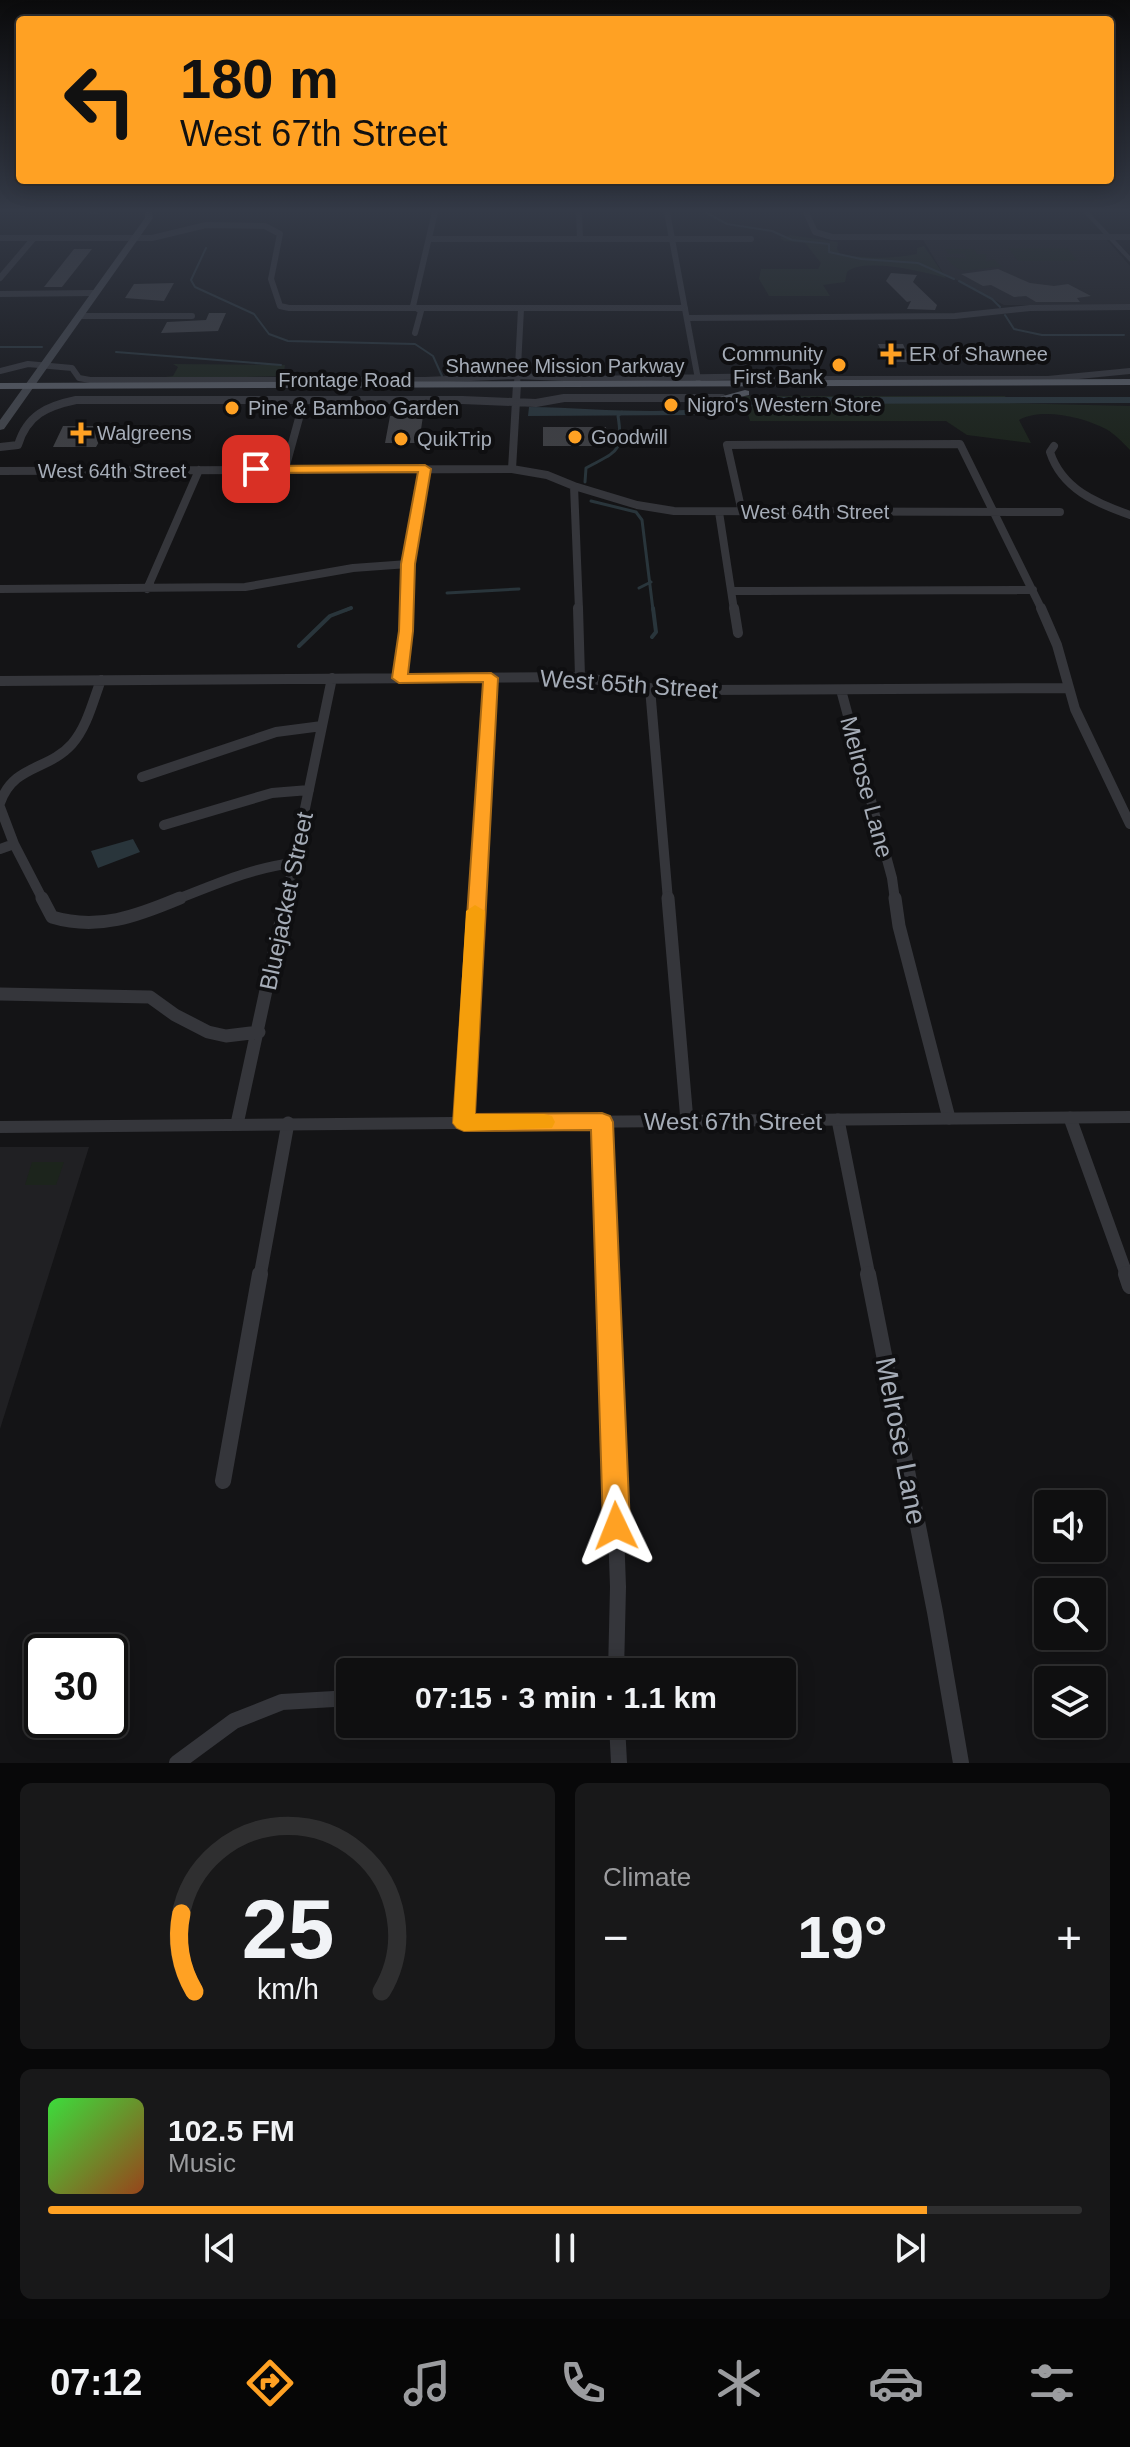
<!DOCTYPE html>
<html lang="en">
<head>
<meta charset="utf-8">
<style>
	body { margin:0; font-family:Helvetica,sans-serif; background:#181819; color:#f1f3f6; height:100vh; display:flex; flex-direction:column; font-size:30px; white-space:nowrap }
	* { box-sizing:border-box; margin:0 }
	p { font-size:26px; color:#9b9c9f }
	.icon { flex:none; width:44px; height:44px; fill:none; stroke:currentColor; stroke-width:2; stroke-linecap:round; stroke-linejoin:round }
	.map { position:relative; height:1763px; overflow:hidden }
	.drawer { display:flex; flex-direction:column; gap:20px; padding:20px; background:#080809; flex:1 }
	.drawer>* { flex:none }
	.guide { position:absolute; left:16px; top:16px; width:1098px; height:168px; border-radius:8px; box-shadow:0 4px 20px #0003,0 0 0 2px #2f2f30; background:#ffa123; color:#111; overflow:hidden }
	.tools { position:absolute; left:1034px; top:1490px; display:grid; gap:16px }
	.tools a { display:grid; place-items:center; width:72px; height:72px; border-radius:8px; background:#0f0f10; box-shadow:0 4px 20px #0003,0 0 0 2px #2f2f30; font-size:40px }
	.speed { position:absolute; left:24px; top:1634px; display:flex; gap:16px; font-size:40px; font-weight:700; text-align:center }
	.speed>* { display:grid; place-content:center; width:104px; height:104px; border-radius:50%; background:#0f0f10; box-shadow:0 4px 20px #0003,0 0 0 2px #2f2f30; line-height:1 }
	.speed .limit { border:4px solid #111; border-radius:12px; background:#fff; color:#111 }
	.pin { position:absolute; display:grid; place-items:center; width:68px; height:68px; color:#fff; margin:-34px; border-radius:16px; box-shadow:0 4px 12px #0006 }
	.me { position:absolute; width:88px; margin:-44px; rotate:358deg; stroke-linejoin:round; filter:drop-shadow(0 0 6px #0008) }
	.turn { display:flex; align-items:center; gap:28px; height:168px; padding:0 32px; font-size:36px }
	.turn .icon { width:104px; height:104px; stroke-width:2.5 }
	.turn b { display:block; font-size:56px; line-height:68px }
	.big { font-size:60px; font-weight:700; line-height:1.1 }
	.drawer .card { flex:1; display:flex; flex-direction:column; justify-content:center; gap:12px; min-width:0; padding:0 28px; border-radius:12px; background:#181819 }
	.drawer .dial { align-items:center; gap:0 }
	.dial svg { height:208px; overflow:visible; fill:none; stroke:#2f2f30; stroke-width:7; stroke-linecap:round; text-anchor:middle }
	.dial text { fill:#f1f3f6; stroke:none }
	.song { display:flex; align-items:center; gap:24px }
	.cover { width:96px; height:96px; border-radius:12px; background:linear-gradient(135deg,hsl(120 70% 55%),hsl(20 70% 35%)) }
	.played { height:8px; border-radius:4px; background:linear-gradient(90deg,#ffa123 85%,#2f2f30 85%) }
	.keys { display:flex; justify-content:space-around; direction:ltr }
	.heat { display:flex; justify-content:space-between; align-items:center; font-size:44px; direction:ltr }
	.drawer .tiles { flex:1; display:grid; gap:20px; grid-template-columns:1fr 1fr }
	.card:last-child { grid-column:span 2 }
	.trip { position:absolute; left:336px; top:1658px; width:460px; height:80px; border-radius:8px; background:#0f0f10; box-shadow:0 4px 20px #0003,0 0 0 2px #2f2f30; font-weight:700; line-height:80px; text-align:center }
	.dock { display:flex; height:128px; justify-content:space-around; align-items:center; background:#060606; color:#9b9c9f }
	.dock .icon { width:56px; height:56px }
	.dock .active { color:#ffa123 }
	.dock b { font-size:36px; color:#f1f3f6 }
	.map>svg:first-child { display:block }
</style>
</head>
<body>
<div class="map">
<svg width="1130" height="1763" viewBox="0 0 1130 1763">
	<rect width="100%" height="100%" fill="#141416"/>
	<path fill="#202023" d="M922 238 1107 240 1130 266V305H1004L943 273Z
		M0 1147H89L0 1429Z"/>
	<path fill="#1c241c" d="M790 235 838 242 837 249 840 254C868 259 890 259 917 254V248L924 246 946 278C925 272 863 257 847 272L845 282 823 285 830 296H769L759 279 761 269H818L821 263 805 243 784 241 780 238Z
		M1008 248H1067L1077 261H1018Z
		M945 249H974L977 254H986V262L994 259 1002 267C974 267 960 279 946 257L975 259 966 258 964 254H948Z
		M173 364 285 365 284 372 288 376 166 379 165 377 173 376 178 367Z
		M743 396H1005L1009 403 1130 406V450C1123 443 1115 434 1106 429 1084 417 1041 407 1019 420L1031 443 967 435 946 421H750Z
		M32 1162H64L56 1185H25Z"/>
	<path fill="#29353b" d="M765 397 766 404 693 415 528 416 529 407C608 408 687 420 765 397Z
		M780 397H1130V403L800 404 782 403Z
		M133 839 140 852 98 868 91 851Z"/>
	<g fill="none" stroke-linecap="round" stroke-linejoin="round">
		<path stroke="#29353b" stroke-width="2" d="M88 212 97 213
			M705 212 727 224 772 231 792 240 829 244V252L861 259 918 263 954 279
			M206 248 191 280 195 287 254 314 269 334 288 341 415 344 433 356 442 376
			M959 281 992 299 1000 307
			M1005 315 1014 329 1042 335H1124
			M0 347H42
			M116 352 281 365"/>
		<path stroke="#29353b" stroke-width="3" d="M734 399 746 404
			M585 482 586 468C617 451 624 453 618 416L622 412
			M591 501 636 512 642 520 653 610
			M639 588 651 582
			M447 593 519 589
			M346 610 351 608"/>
		<path stroke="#29353b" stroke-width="4" d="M652 637 656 632 653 608
			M299 646 330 616 351 608"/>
	</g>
	<path fill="#3e3f43" d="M74 249H92L62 287H44Z
		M998 269 1030 283 1054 286 1068 284 1091 296 1077 298 1080 302H1036L1026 296 1014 297 991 285 983 286 961 274Z
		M891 273 917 275 913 282 937 305 935 310 907 309 911 301 907 302 886 281Z
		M174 283 164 301 125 298 134 284Z
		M209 313H226L218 331 161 333 167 322 206 320Z
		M878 344H903L911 362H886Z
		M390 416H423L419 443H385Z
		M63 426H108L96 447H53Z
		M543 427H606L608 446H543Z"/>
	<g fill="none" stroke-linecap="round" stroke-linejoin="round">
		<path stroke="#35363b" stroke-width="6" d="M579 212 580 239
			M667 212 698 379
			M806 212 815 232 832 237H1130
			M0 238H152L206 225 265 226 280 234 271 279 280 306 289 308H685
			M429 239H751
			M0 278 34 238
			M0 294 94 293
			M79 316H192
			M687 318 955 316 1030 308 1130 307
			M415 333 421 311 413 306 435 212
			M0 371 28 364 72 368 79 378 90 380H425L517 376 585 379 780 376 827 379H1048L1130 371
			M517 386 521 309"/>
		<path stroke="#35363b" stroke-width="8" d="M1054 446 1050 452C1062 489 1096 503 1130 515
			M0 447 18 445C27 415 47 406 76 400H462L536 403 564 398H722
			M285 469 304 400
			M512 469 517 384
			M0 471 512 469 547 475 574 486 579 610
			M574 486 637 505 674 511 1060 512
			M719 512 734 610
			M742 512 727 445 960 444 1042 610
			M0 589 245 587 353 568 408 564
			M147 589 199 470
			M732 591 1033 590
			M407 610 408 564 425 469"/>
		<path stroke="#35363b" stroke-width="10" d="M578 608 580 677
			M734 608 738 633
			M1041 608 1057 645 1075 709 1130 824
			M399 678 407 608
			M0 681 580 677 650 688 696 690 1067 688
			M650 688 668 900
			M841 690 892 878 895 900
			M142 777 276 732 322 726
			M0 803C14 764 48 771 72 744 87 727 93 701 101 680
			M0 807 14 844 43 900
			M164 825 272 793 309 790
			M0 849 14 844
			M175 900C214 885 251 868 293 863
			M286 900 332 678
			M478 900 491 678"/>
		<path stroke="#35363b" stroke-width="13" d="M42 898 52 917C98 931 137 916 180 898
			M668 898 687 1121
			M895 898 899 926 949 1118
			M0 994 150 997 175 1015 208 1032 226 1036 259 1032
			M1070 1118 1127 1276
			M838 1120 869 1276
			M602 1122 607 1276
			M464 1123 478 898
			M237 1124 286 898
			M260 1276 288 1123"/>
		<path stroke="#35363b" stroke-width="16" d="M607 1274 618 1587 616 1672
			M868 1274 935 1612 961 1763
			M1126 1274 1130 1286
			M223 1481 260 1274
			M617 1724 619 1763
			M177 1763 234 1721 282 1702 334 1699"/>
		<path fill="#35363b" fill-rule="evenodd" d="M1083 212H1089L1130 256V262Z
			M1130 1111V1123L0 1133V1121Z"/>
		<path fill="#43464c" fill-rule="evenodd" d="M145 212H152L153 218 4 429 0 430V420L145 218Z"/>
		<path fill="#585c64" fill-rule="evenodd" d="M1130 379V385L0 389V383Z
			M745 390 749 391V395L722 401 716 398Z"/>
	</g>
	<linearGradient id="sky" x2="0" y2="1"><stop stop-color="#0b0b0c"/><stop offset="0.46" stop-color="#343a47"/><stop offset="1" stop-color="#343a47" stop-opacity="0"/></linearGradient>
	<rect width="1130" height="458" fill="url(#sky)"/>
	<path fill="#ffa123" stroke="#a66917" stroke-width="2" d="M425 465 431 469 415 564 413 631 408 674 491 673 498 678 475 1114 602 1113 610 1116 613 1122 630 1526 626 1536 616 1540 607 1536 603 1526 591 1130 464 1131 457 1128 453 1123 483 682 399 683 392 678 399 631 401 564 418 472 256 473 250 469 256 466Z"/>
	<path fill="#f59e0b" d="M475 905 485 911 475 1114H544L552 1116 555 1122 552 1128 464 1131 457 1128 453 1123 466 911Z"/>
	<g fill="#ffa123" stroke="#0f0f11" stroke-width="3">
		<path d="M887 342h8v8h8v8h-8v8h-8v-8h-8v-8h8z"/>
		<circle cx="839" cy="365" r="8"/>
		<circle cx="671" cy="405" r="8"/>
		<circle cx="232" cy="408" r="8"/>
		<path d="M77 421h8v8h8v8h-8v8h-8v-8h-8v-8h8z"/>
		<circle cx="575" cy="437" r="8"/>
		<circle cx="401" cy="439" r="8"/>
	</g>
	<g text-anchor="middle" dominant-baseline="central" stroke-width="8" stroke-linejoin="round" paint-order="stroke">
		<g font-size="20" fill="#a5acb7" stroke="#0f0f11" text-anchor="start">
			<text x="823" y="354" text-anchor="end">Community<tspan x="823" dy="23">First Bank</tspan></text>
			<text x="909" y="354">ER of Shawnee</text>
			<text x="687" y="405">Nigro's Western Store</text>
			<text x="248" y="408">Pine &amp; Bamboo Garden</text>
			<text x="97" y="433">Walgreens</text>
			<text x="591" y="437">Goodwill</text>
			<text x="417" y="439">QuikTrip</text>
		</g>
		<g font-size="20" fill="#a5acb7" stroke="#0f0f11">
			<text x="565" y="366">Shawnee Mission Parkway</text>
			<text x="345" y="380">Frontage Road</text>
			<text x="112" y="471">West 64th Street</text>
			<text x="815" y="512">West 64th Street</text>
		</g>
		<g font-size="24" fill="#a5acb7" stroke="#0f0f11">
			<text transform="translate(629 684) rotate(4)">West 65th Street</text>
			<text transform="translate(867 787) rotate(75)">Melrose Lane</text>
			<text transform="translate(286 901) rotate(-78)">Bluejacket Street</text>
			<text x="733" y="1121">West 67th Street</text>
		</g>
		<g font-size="28" fill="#a5acb7" stroke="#0f0f11">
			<text transform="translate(901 1441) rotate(79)">Melrose Lane</text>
		</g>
	</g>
</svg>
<div class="tools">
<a><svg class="icon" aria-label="sound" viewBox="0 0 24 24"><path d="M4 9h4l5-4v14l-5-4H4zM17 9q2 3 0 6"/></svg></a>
<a><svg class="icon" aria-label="search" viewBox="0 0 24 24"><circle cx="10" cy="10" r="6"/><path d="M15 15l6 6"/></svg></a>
<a><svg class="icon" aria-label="layers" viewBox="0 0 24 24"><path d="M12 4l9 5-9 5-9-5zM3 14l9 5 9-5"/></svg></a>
</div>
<div class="speed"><div class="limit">30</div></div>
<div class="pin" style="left:256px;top:469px;background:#d93025"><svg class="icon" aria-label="arrive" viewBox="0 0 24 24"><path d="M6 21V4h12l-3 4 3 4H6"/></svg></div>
<svg class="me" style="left:616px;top:1526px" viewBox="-20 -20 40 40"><path d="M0-17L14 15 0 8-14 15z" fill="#ffa123" stroke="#fff" stroke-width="4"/></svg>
<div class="trip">07:15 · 3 min · 1.1 km</div>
<div class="guide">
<div class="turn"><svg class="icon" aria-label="left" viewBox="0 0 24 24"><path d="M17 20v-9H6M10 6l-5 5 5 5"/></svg><div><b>180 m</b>West 67th Street</div></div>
</div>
</div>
<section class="drawer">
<div class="tiles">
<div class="card dial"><svg viewBox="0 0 100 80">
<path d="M14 69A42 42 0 1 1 86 69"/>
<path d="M14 69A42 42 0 0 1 9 39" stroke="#ffa123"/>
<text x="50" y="56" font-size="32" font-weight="700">25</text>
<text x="50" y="72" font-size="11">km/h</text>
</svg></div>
<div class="card"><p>Climate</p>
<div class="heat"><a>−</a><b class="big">19°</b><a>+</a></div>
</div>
<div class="card">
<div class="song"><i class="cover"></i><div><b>102.5 FM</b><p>Music</p></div></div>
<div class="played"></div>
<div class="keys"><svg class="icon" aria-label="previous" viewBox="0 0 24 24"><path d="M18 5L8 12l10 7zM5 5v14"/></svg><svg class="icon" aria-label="pause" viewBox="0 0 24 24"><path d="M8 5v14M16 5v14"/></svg><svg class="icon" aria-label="next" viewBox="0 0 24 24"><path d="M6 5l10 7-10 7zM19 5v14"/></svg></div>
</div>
</div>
</section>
<nav class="dock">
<b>07:12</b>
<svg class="icon active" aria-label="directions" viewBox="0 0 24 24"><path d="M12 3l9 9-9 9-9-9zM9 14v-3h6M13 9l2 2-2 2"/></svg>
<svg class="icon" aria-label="music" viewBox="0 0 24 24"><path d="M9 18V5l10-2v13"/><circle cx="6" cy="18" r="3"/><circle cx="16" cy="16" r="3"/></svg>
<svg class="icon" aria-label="phone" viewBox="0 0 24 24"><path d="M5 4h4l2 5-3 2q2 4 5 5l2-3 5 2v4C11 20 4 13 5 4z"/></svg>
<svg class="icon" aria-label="climate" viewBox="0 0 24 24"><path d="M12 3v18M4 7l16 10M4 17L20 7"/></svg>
<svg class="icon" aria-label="car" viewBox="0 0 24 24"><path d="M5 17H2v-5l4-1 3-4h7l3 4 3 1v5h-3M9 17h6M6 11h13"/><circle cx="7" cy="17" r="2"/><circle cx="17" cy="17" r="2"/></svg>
<svg class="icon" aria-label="filters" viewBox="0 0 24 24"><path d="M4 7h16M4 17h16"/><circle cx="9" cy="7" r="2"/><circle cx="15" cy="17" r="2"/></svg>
</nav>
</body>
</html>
